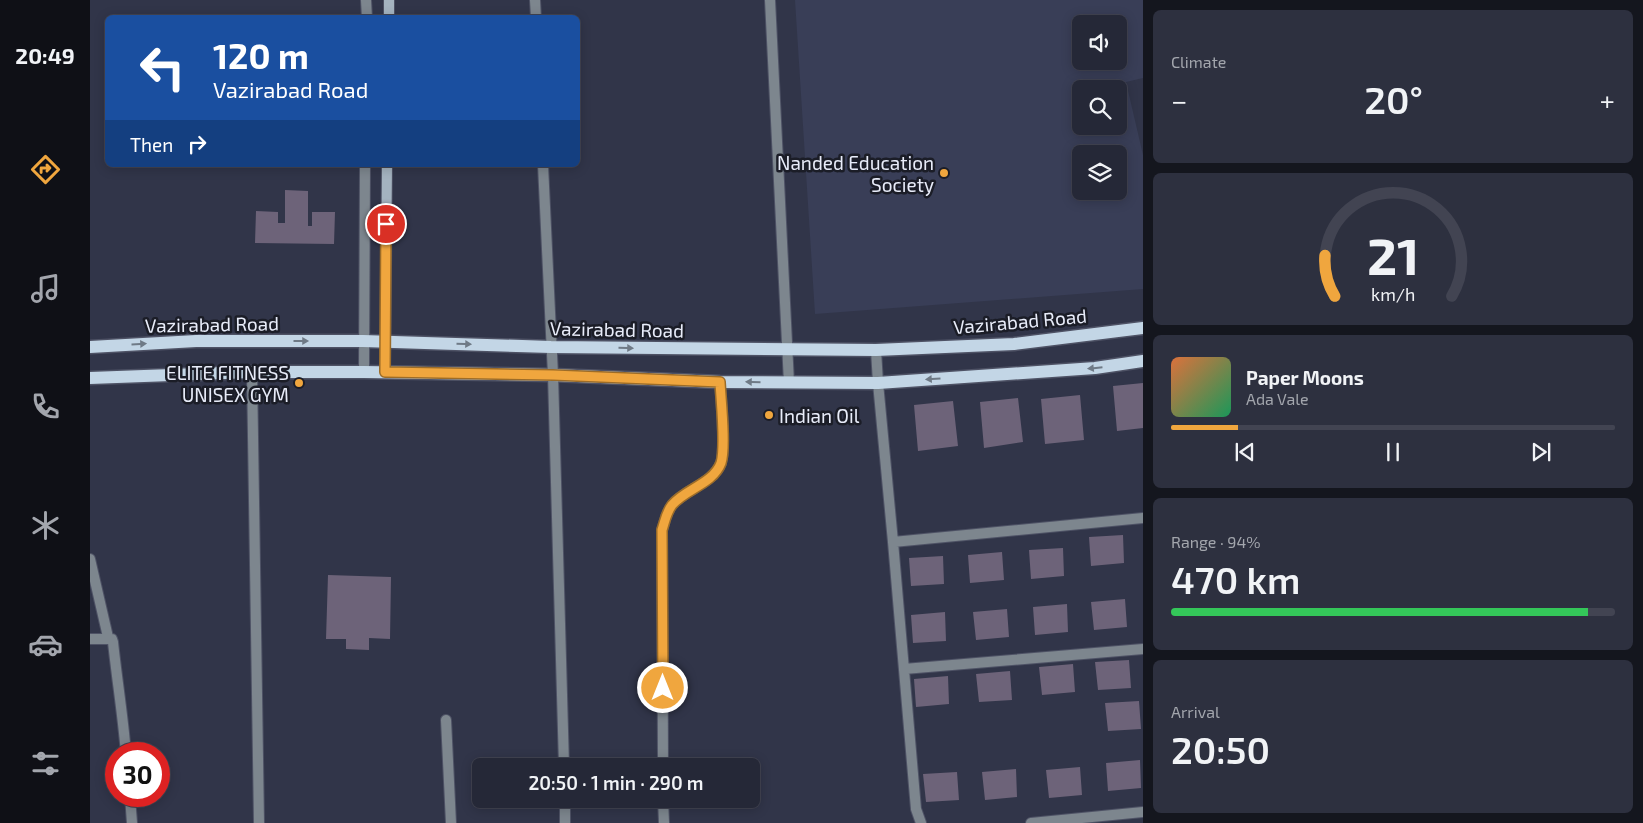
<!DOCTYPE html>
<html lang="en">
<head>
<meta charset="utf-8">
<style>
	body { margin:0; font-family:"Exo 2",sans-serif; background:#2d303f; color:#f1f3f6; height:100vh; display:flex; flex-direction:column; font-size:19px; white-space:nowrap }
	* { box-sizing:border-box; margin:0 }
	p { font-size:16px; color:#a3a6ad }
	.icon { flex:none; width:28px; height:28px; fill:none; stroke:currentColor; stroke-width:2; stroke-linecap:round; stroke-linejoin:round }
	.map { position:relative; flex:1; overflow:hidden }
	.sheet { display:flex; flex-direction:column; gap:10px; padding:10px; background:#14161e; width:500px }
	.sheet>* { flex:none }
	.guide { position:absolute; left:15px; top:15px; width:475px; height:152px; border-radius:8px; box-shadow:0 2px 12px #0003,0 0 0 1px #424452; background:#1a4fa0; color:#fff; overflow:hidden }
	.buttons { position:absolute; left:982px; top:15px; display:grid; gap:10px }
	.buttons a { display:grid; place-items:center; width:55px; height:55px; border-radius:8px; background:#252837; box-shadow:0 2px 12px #0003,0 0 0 1px #424452; font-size:25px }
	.speed { position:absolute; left:15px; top:742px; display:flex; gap:10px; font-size:25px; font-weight:700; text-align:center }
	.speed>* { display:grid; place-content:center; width:65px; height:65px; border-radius:50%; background:#252837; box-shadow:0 2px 12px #0003,0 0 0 1px #424452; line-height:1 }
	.speed .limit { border:8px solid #d22; background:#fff; color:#111 }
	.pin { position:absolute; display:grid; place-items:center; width:42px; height:42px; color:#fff; margin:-21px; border:2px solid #fff; border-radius:50%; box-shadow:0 1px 5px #0007 }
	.me { position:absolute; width:55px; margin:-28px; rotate:0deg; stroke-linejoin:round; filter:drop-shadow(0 0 4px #0008) }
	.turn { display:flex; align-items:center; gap:18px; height:105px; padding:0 25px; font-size:22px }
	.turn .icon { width:65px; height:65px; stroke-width:2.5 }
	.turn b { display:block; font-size:35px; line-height:42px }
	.then { display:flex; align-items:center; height:48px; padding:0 25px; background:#0003; gap:10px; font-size:19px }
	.big { font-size:38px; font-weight:600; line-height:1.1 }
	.sheet .card { flex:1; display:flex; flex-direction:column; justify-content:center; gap:8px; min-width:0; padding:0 18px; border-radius:8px; background:#2d303f }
	.sheet .dial { align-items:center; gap:0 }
	.dial svg { height:130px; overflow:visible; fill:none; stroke:#424452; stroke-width:7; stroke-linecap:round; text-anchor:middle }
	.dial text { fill:#f1f3f6; stroke:none }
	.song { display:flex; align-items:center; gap:15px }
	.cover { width:60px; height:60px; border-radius:8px; background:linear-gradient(135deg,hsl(20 70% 55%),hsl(150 70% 35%)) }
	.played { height:5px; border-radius:2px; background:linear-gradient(90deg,#f0a63e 15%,#424452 15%) }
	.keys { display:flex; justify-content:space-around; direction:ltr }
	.heat { display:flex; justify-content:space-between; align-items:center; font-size:28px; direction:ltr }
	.charge { height:8px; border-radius:4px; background:linear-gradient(90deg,#34c759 94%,#424452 0) }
	.trip { position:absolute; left:382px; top:758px; width:288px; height:50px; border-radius:8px; background:#252837; box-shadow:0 2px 12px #0003,0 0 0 1px #424452; font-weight:600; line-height:50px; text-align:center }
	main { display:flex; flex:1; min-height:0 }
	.dock { display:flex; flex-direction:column; width:90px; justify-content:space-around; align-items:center; background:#0f1016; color:#a3a6ad }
	.dock .icon { width:35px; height:35px }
	.dock .on { color:#f0a63e }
	.dock b { font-size:22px; color:#f1f3f6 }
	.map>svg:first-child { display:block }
</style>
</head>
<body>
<main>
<nav class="dock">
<b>20:49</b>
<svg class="icon on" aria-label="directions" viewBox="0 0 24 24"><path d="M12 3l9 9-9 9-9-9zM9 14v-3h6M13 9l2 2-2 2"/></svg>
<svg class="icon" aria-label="music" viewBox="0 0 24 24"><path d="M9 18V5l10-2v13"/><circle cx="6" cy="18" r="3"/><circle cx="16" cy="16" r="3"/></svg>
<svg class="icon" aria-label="phone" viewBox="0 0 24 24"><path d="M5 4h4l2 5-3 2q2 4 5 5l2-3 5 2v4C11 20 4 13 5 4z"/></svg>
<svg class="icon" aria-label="climate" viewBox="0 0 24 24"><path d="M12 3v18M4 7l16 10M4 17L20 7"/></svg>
<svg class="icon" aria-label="car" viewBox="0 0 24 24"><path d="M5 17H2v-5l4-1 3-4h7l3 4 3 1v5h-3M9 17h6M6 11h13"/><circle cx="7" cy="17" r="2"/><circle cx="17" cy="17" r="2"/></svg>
<svg class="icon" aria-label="filters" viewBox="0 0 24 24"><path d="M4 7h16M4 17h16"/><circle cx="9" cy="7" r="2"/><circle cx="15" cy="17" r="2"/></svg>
</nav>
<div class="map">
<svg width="1053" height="823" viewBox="0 0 1053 823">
	<rect width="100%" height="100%" fill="#313549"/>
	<path fill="#393e57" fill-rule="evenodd" d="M705 0H1053V78L1036 82 1053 155V289L725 314ZM991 24H1029V61H991ZM991 89H1029V126H991ZM991 154H1029V191H991Z"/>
	<path fill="#6d6379" d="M195 190 218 191V226H222V212H245L244 244 165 243 166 211 188 212V223H195Z
		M1053 383V428L1027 431 1023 386Z
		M990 395 994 440 955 444 951 399Z
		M928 398 933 442 894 448 890 402Z
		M863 401 868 446 828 451 824 405Z
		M1033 535 1034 563 1001 566 999 537Z
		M973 548 974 576 941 579 939 550Z
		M912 552 914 580 880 583 878 555Z
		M853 556 854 584 821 586 819 558Z
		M238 575 301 577 300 639 279 638V650L256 649V639H236Z
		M1035 599 1037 627 1004 630 1001 602Z
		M977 604 978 632 945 635 943 607Z
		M917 609 919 637 886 640 883 612Z
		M855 612 856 641 823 643 821 615Z
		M1039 660 1041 688 1008 690 1005 662Z
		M983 664 985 692 952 695 949 667Z
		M920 671 922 700 889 702 886 674Z
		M858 676 859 704 826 707 824 679Z
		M1049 701 1051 729 1018 731 1015 703Z
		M1050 760 1051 788 1018 791 1016 763Z
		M990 767 992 795 959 798 956 770Z
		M926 769 927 797 895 800 892 772Z
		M867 772 869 800 836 802 833 774Z"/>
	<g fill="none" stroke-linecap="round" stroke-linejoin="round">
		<defs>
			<path id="minor" d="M276 0 277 18
				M445 0 446 18
				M680 0 699 383
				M453 165 463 375 474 766
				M786 350 788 383 803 542 826 809 831 823
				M162 372 169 823
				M274 372 275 165
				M803 542 1053 518
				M0 559 18 637
				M0 639H22L23 642C27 680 33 716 36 754
				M814 669 1053 649
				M356 720 361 823
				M573 766 572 530C575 521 576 513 582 505 595 489 623 484 631 463 636 447 631 401 630 382
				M40 796 42 823
				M475 799V823
				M573 799 574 823
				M941 823 1053 812"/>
			<path id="secondary" d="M299 18V0
				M295 372 297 165"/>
			<path id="primary" d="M0 347 106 341H273L461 347 786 350 924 344 1053 328
				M0 378 162 372H274L463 375 630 382 788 383 1005 368 1053 361"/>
		</defs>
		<use href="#minor" stroke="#4e5265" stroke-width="12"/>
		<use href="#secondary" stroke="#4e5265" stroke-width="12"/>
		<use href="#primary" stroke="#4e5265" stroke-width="15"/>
		<use href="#minor" stroke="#7d868e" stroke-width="10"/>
		<use href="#secondary" stroke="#a4b3c0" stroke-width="10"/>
		<use href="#primary" stroke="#c3d6e6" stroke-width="12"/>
	</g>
	<defs><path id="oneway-solid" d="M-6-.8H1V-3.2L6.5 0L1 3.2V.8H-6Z" transform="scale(1.25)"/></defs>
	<g fill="#6f7a86">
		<use href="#oneway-solid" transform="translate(211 341)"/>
		<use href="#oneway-solid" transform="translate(49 344) rotate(-3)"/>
		<use href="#oneway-solid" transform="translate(374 344) rotate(2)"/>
		<use href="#oneway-solid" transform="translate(536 348) rotate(1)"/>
		<use href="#oneway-solid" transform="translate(1005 368) rotate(174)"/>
		<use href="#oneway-solid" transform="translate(843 379) rotate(176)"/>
		<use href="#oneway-solid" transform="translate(663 382) rotate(-179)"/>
	</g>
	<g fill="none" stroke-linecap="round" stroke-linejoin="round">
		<defs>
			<path id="route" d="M296 224 295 372 463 375 630 382C631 401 636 447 631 463 623 484 595 489 582 505 576 513 575 521 572 530L573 688"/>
		</defs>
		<use href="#route" stroke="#9c6c28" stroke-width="12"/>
		<use href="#route" stroke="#f0a63e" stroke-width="9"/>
	</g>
	<g fill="#f0a63e" stroke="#1b1d27" stroke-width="2">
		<circle cx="854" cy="173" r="5"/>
		<circle cx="209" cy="383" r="5"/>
		<circle cx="679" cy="415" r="5"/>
	</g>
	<g text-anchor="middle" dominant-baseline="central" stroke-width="5" stroke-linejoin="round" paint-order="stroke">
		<g font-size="19" fill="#e8ecf9" stroke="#1b1d27" text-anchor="end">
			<text x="844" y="162">Nanded Education<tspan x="844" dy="22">Society</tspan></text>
			<text x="199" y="372">ELITE FITNESS<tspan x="199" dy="22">UNISEX GYM</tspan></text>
			<text x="689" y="415" text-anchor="start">Indian Oil</text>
		</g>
		<g font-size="19" fill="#e8ecf9" stroke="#1b1d27">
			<text transform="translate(930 321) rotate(-5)">Vazirabad Road</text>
			<text transform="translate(122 324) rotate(-1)">Vazirabad Road</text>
			<text transform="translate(527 329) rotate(1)">Vazirabad Road</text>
		</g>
	</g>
</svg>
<div class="buttons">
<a><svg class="icon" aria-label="sound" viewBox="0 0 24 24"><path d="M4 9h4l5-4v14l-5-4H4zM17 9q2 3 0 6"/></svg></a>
<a><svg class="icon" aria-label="search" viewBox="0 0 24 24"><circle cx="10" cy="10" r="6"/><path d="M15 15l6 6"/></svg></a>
<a><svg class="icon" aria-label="layers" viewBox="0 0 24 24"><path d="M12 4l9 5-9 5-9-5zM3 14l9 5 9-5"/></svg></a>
</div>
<div class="speed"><div class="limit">30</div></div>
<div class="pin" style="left:296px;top:224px;background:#d93025"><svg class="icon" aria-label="arrive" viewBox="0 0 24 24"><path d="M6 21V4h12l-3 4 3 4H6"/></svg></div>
<svg class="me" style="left:573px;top:688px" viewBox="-20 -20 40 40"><circle r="17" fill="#f0a63e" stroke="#fff" stroke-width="3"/><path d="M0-11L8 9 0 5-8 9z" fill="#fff"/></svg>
<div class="trip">20:50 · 1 min · 290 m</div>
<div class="guide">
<div class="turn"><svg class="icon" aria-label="left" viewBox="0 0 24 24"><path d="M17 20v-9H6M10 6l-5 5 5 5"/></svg><div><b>120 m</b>Vazirabad Road</div></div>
<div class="then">Then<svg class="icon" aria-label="right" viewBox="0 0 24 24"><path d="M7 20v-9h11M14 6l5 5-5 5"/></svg></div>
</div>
</div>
<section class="sheet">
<div class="card"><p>Climate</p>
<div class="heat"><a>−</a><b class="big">20°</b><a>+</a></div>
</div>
<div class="card dial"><svg viewBox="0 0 100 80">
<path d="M14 69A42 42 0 1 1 86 69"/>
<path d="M14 69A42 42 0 0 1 8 44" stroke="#f0a63e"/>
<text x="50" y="56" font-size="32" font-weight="700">21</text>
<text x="50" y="72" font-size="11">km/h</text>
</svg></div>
<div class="card">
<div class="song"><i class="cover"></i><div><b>Paper Moons</b><p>Ada Vale</p></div></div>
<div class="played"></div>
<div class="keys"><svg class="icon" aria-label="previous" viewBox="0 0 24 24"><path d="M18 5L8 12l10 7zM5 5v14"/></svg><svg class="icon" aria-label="pause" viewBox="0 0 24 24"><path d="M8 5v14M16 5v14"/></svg><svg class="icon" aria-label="next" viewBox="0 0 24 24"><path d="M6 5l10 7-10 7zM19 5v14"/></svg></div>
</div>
<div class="card"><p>Range · 94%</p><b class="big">470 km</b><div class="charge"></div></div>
<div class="card"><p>Arrival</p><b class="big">20:50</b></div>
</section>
</main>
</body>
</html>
